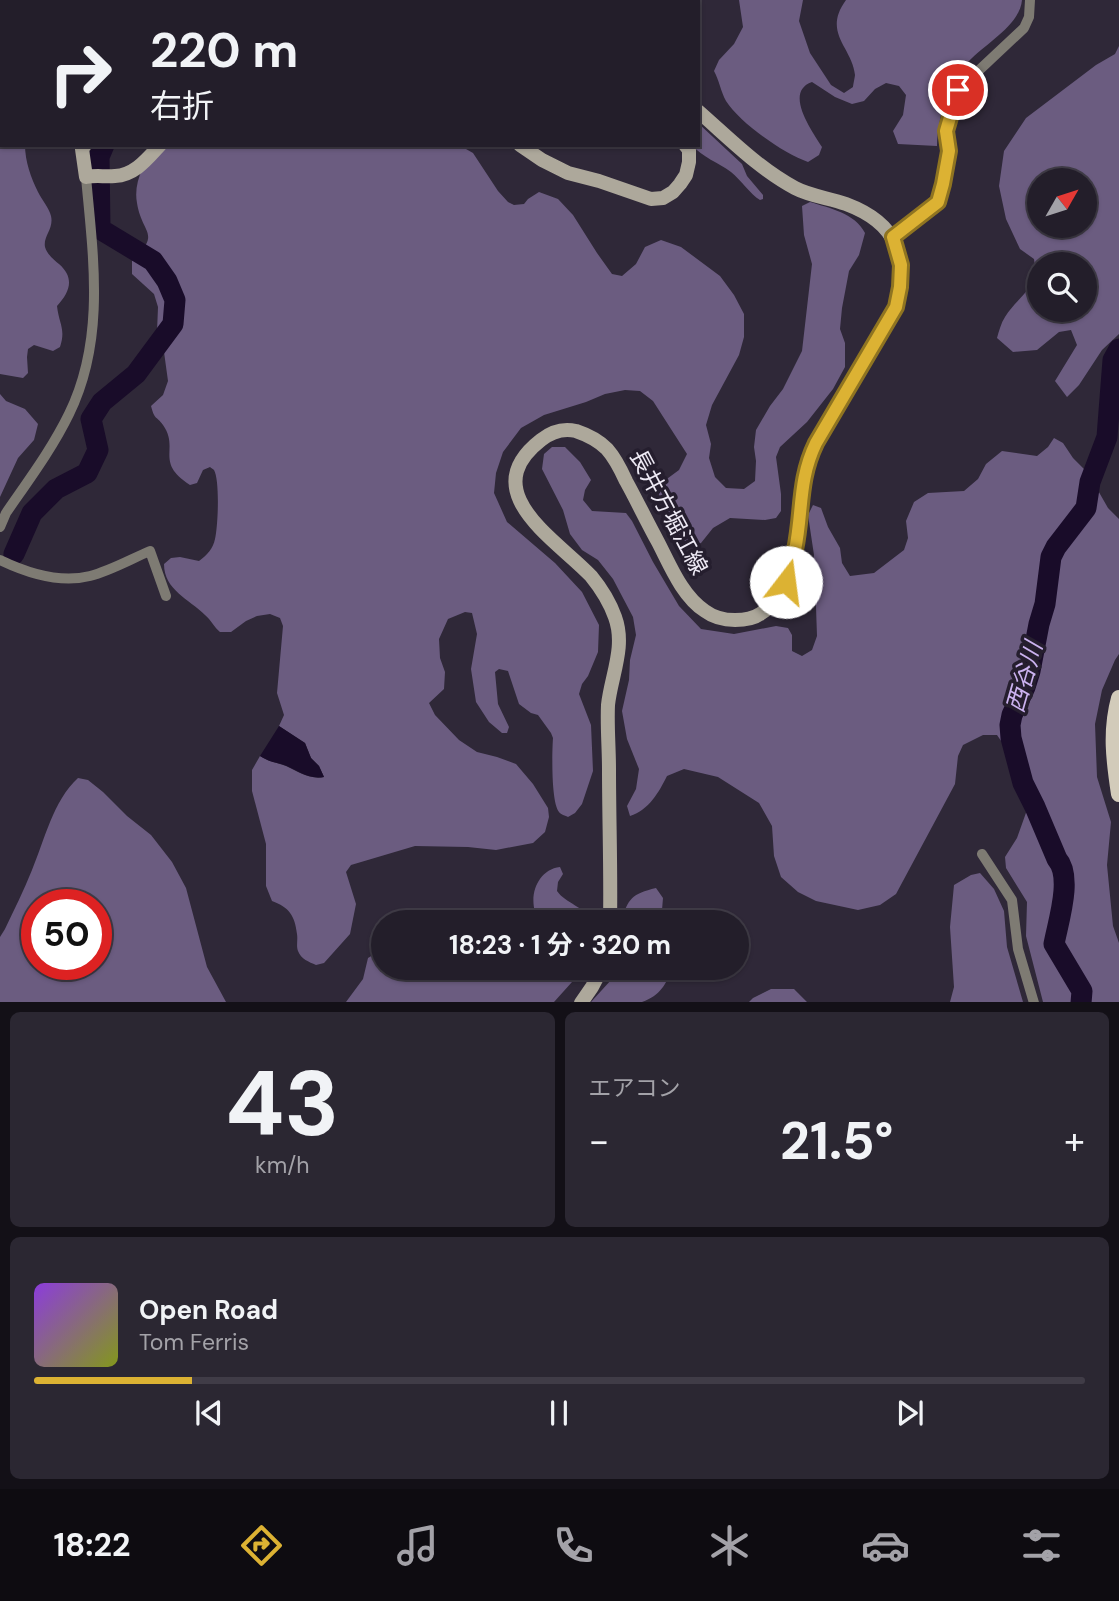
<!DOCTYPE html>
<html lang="ja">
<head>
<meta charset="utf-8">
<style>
	body { margin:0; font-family:"DM Sans","Noto Sans JP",sans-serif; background:#2b2732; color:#f1f3f6; height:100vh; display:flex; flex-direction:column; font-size:26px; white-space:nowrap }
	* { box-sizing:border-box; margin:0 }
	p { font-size:23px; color:#a3a2a8 }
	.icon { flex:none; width:38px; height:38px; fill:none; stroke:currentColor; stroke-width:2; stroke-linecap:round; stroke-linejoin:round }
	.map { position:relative; height:1002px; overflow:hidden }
	.side { display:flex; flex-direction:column; gap:10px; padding:10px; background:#131017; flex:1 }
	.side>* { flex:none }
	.guide { position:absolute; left:0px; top:0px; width:700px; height:147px; box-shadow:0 2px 5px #0004,0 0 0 2px #403c47; background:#231e2a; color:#f1f3f6; overflow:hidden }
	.needle { width:46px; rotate:51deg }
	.tools { position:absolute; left:1027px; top:168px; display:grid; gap:14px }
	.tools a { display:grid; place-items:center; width:70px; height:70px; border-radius:50%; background:#231e2a; box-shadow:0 2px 5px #0004,0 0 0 2px #403c47; font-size:35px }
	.speed { position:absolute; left:21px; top:889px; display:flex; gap:14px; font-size:35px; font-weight:700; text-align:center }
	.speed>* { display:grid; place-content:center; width:91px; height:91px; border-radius:50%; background:#231e2a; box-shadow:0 2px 5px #0004,0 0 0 2px #403c47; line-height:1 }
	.speed .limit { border:10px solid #d22; background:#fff; color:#111 }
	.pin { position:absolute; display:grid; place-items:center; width:60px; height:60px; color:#fff; margin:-30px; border:4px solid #fff; border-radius:50%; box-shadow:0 2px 7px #0007 }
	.me { position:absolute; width:77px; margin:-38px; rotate:15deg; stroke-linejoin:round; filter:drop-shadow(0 0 5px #0008) }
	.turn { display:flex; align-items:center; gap:24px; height:147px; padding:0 35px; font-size:32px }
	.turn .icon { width:91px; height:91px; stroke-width:2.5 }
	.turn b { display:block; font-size:49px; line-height:60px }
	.big { font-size:52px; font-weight:700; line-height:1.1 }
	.side .card { flex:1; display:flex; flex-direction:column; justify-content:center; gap:10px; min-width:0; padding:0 24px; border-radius:10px; background:#2b2732 }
	.side .dial { align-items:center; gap:0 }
	.dial b { font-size:91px; line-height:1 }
	.song { display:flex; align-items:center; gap:21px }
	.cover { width:84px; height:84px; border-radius:10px; background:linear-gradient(135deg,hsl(270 70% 55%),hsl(70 70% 35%)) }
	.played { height:7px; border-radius:4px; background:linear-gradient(90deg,#dcb233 15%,#403c47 15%) }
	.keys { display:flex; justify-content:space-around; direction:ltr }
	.heat { display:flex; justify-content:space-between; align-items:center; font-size:38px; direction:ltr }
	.side .tiles { flex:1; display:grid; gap:10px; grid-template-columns:1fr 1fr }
	.card:last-child { grid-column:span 2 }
	.trip { position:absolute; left:371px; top:910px; width:378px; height:70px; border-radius:35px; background:#231e2a; box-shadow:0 2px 5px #0004,0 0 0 2px #403c47; font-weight:700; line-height:70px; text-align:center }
	.dock { display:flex; height:112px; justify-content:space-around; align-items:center; background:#0e0c11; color:#a3a2a8 }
	.dock .icon { width:49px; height:49px }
	.dock .current { color:#dcb233 }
	.dock b { font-size:32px; color:#f1f3f6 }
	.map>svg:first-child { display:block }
</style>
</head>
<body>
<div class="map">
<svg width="1119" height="1003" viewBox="0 0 1119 1003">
	<rect width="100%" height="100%" fill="#2f2838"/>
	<path fill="#6b5c80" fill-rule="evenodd" d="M739 0H803L799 21 810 53 831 85 844 93 853 87C853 86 855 76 855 75 852 47 822 33 846 0H1022C1020 25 985 44 969 61 948 82 938 116 937 146L898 144 893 131 903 115 906 95 899 86 886 83 875 89 864 101 852 104 835 97 812 82C783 92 813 132 822 147L819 155 808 162C784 154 740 123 726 101 721 92 719 80 714 71L719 60 734 44 743 27Z
		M1119 46V334L1102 350 1079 385 1067 397 1055 381 1077 345 1071 330 1059 332 1037 350 1013 352 997 338C999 331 1001 323 1005 317 1019 295 1039 289 1034 259L1020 249 1006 219 999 186 1004 151 1026 118 1096 65 1115 54ZM1040 180H1085V226H1040ZM1040 264H1085V310H1040Z
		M0 75 2 78V145H25C25 161 31 178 38 192 42 200 49 208 51 216 54 229 43 236 45 247 47 254 54 260 59 264 75 278 70 292 57 306 59 324 66 329 60 347L53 351 34 345 28 349 27 357 28 373 23 378 0 374Z
		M698 123 742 164 747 176 763 195V199L760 200C750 194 741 180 731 172 718 162 703 158 692 145H698Z
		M154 145H459L473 153 498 191 508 202 514 205 524 204 528 199 539 192 558 199 573 215 597 253 612 274 622 276 636 264 645 247 661 240 681 247 720 276 734 295 744 314V337L739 355 712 405 706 425 711 444 709 458 715 477 726 488 744 489 755 481 756 461 754 447 756 430 770 406 783 389 802 351 812 264 804 235 802 206 810 202C829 208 855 213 865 233L859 255 849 271 842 308 840 329 845 343V367L833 389 807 422 780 447 776 457 781 494V511L776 518 765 520 730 518 713 528 701 543 686 548 674 540 671 533 670 521 666 506 659 495 660 484 679 470 687 454 653 401 640 391 625 390 605 394 586 402 544 415 521 428 503 452 496 473 494 493 507 522 555 563 582 592 599 625 598 652 588 676 582 684 579 694 591 725 593 771 582 804 575 813 568 817C566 816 560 814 559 812 551 802 552 752 553 738L551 733 538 715 531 713 519 704 508 671 499 669 495 672 498 704 509 727 507 733H502L489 722 476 702 471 669 477 634 472 613 465 612 448 619 439 639 440 658 445 672 444 689 429 703 435 715 459 740 477 752 497 757 516 764 533 784 548 808 549 817 545 832 533 843 496 850 468 847 415 846 351 865 346 872 356 904 350 934 324 963 316 965C309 962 301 959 298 951 296 946 298 940 297 934 295 916 289 907 272 901L266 886V844L252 791V770L260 756C271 763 276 762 286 766 299 772 310 780 324 777L319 766 311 758 305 743 279 726 284 715 277 693 283 626 280 618 270 614 257 616 246 621 231 632H220C214 627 211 620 205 615 189 599 164 590 164 564L171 558 180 557 199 561C207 555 213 549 215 539 218 527 220 480 214 470 213 469 211 468 210 467L203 470 197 483 190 485C154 462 180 449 163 425 156 415 155 421 151 406L163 395 168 381 164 352 157 332 158 307 154 294 132 274V261C162 232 142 235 137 203 133 182 145 163 154 145Z
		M0 394 6 401 25 409 38 424 34 440 18 458 0 497Z
		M1054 438 1063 443 1073 458 1088 473 1108 508 1119 519V654L1115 660 1102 690 1095 724 1097 777 1111 822 1107 865 1113 926 1119 943V1002H1043L1026 936 1027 902 1006 868 1005 857 1017 838 1027 810 1010 754 997 735H983L963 745 958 756 955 784 896 894 880 905 858 910 816 901 798 892 781 877 774 856 772 826 759 803 718 777 684 769 667 776C659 792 649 810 630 816L627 806 636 789 639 769 627 739 622 711 629 680 630 660 636 635 633 617 613 579 598 560 582 550 570 534 563 510 542 469 544 454 552 447H565L580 462 591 480 585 490 583 500 592 511 626 513 632 521 653 562 679 606 701 629 734 634 776 626 788 628 792 635V651L802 656 812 650 817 636 816 607 810 581 814 555 808 515 813 505 821 508 828 527 840 548 842 563 850 576 874 573 904 550 908 538 906 521 914 502 928 493 964 491 978 479 986 464 1002 451 1037 456 1048 447Z
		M78 778 88 780 103 792 127 816 151 835 172 862 186 888 207 967 226 1002H0V937L5 929C14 910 24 890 32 870 45 839 53 801 78 778ZM37 905H96V964H37Z
		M560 867 563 874 558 882 557 891C566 904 585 906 591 922H540C526 902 535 870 560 867Z
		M980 873 994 889 1004 911 1007 947 1023 1002H950L954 987 950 927 954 885 971 875Z
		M656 888 663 898 661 922H621C628 898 632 894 656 888Z
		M381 950 383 951V968H412L414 970H427L432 968H524L523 974 534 981 556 977 559 968H580L572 982 554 1002H346L363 979 368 958Z
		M622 968H673C665 985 661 995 642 1002H591Z
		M771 989H794L807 1002H749L753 998Z"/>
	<path fill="#190c29" d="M279 726 305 743 311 758 319 766 324 777C307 780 297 769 281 764 273 762 268 761 260 756Z"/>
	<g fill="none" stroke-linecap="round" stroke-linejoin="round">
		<path stroke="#190c29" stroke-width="21" d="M156 0V2
			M14 554 32 513 56 489 87 473 98 450 91 419 102 402 136 374 173 324 175 300 167 281 153 261 100 229 99 157 104 145
			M1081 1003 1082 991 1054 944C1058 922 1073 877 1057 859L1035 807 1023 783 1011 738 1010 725 1012 715 1025 687 1030 671 1039 624 1045 604 1051 557 1056 547 1086 508 1090 482 1107 437 1113 360 1119 349"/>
		<path stroke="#7e7b73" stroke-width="10" d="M489 0 490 2
			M0 11 2 12
			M893 237 938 202 943 184 949 151 946 131 958 90 1024 28 1029 17 1030 0
			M0 527 6 513C28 481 52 449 69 414 106 339 93 256 86 177
			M0 560C27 573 59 584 90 576 110 571 131 559 150 551L166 596
			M982 854 1012 900 1018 949 1034 1003"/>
		<path stroke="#ada89b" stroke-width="14" d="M85 0 86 2
			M621 0V2
			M85 145 82 149 86 177C96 175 105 177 115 176 135 175 147 159 160 145
			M520 145 542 160 568 173 599 181 651 199 663 198 673 192 680 184 686 175 689 162V150L685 145
			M610 922C611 871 609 820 609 769 609 748 607 726 608 705 611 676 626 647 615 617 610 603 600 587 591 576 556 539 474 492 541 440 551 432 563 428 576 431 588 435 598 440 607 449 615 458 621 470 626 481 637 501 647 522 658 542 670 565 682 596 705 611 713 617 724 620 735 620 743 620 753 619 760 614 801 590 796 519 804 478 806 465 811 455 816 443L896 307C906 255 899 224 846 204 829 198 810 196 795 188 758 168 729 138 698 111
			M581 1003 592 987 602 968"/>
		<path stroke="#d2cbba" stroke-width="16" d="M1119 698C1110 731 1114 761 1119 794"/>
	</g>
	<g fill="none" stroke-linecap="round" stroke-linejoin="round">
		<defs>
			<path id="route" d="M786 582C789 572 793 561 795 550 803 512 798 480 816 443L896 307 900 287 901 265 893 237 938 202 943 184 949 151 946 131 958 90"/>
		</defs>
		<use href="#route" stroke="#8f7421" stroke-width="18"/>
		<use href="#route" stroke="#dcb233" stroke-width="12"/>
	</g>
	<g text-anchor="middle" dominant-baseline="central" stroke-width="7" stroke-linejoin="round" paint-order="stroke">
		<g font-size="23" fill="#eeeaf5" stroke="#251e2e">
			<text transform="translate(669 512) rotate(62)">長井方堀江線</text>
		</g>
		<g font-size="24" font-style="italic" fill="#cbb2ef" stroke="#251e2e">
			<text transform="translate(1024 677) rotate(-74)">西谷川</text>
		</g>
	</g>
</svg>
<div class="tools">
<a><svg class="needle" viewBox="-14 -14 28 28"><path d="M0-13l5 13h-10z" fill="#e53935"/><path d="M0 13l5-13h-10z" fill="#a3a2a8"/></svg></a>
<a><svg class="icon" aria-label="search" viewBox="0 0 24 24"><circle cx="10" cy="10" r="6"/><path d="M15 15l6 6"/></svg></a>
</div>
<div class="speed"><div class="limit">50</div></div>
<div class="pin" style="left:958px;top:90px;background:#d93025"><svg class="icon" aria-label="arrive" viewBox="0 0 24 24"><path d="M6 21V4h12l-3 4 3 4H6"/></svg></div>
<svg class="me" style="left:786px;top:582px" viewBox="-20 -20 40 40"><circle r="19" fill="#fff"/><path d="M0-13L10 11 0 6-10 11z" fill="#dcb233"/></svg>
<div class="trip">18:23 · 1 分 · 320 m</div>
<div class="guide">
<div class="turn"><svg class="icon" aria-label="right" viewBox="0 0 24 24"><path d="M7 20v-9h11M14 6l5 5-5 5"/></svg><div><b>220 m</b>右折</div></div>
</div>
</div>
<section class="side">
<div class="tiles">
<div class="card dial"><b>43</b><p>km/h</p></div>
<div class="card"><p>エアコン</p>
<div class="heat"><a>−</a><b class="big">21.5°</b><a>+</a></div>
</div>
<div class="card">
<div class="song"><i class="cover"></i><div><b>Open Road</b><p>Tom Ferris</p></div></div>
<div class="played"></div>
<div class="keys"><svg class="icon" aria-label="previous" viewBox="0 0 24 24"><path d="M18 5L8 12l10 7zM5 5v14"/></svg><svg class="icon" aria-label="pause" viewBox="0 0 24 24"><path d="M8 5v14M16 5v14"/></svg><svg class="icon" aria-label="next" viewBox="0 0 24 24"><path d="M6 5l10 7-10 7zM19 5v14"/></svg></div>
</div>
</div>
</section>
<nav class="dock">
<b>18:22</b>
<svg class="icon current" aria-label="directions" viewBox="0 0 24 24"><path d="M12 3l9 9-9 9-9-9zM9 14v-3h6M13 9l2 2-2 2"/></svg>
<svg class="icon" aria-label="music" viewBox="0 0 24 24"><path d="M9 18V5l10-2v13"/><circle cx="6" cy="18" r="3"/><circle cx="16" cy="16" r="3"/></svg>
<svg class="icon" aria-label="phone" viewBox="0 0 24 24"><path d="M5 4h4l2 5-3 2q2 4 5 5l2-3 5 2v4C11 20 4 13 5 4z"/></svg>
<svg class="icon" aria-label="climate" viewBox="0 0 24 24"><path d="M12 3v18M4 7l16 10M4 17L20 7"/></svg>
<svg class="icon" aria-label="car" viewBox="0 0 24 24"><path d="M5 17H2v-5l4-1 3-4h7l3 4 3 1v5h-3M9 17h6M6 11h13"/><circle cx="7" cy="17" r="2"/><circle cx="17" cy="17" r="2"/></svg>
<svg class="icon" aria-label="filters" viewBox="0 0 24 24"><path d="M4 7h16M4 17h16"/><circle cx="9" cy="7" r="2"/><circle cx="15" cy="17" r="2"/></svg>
</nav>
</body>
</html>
